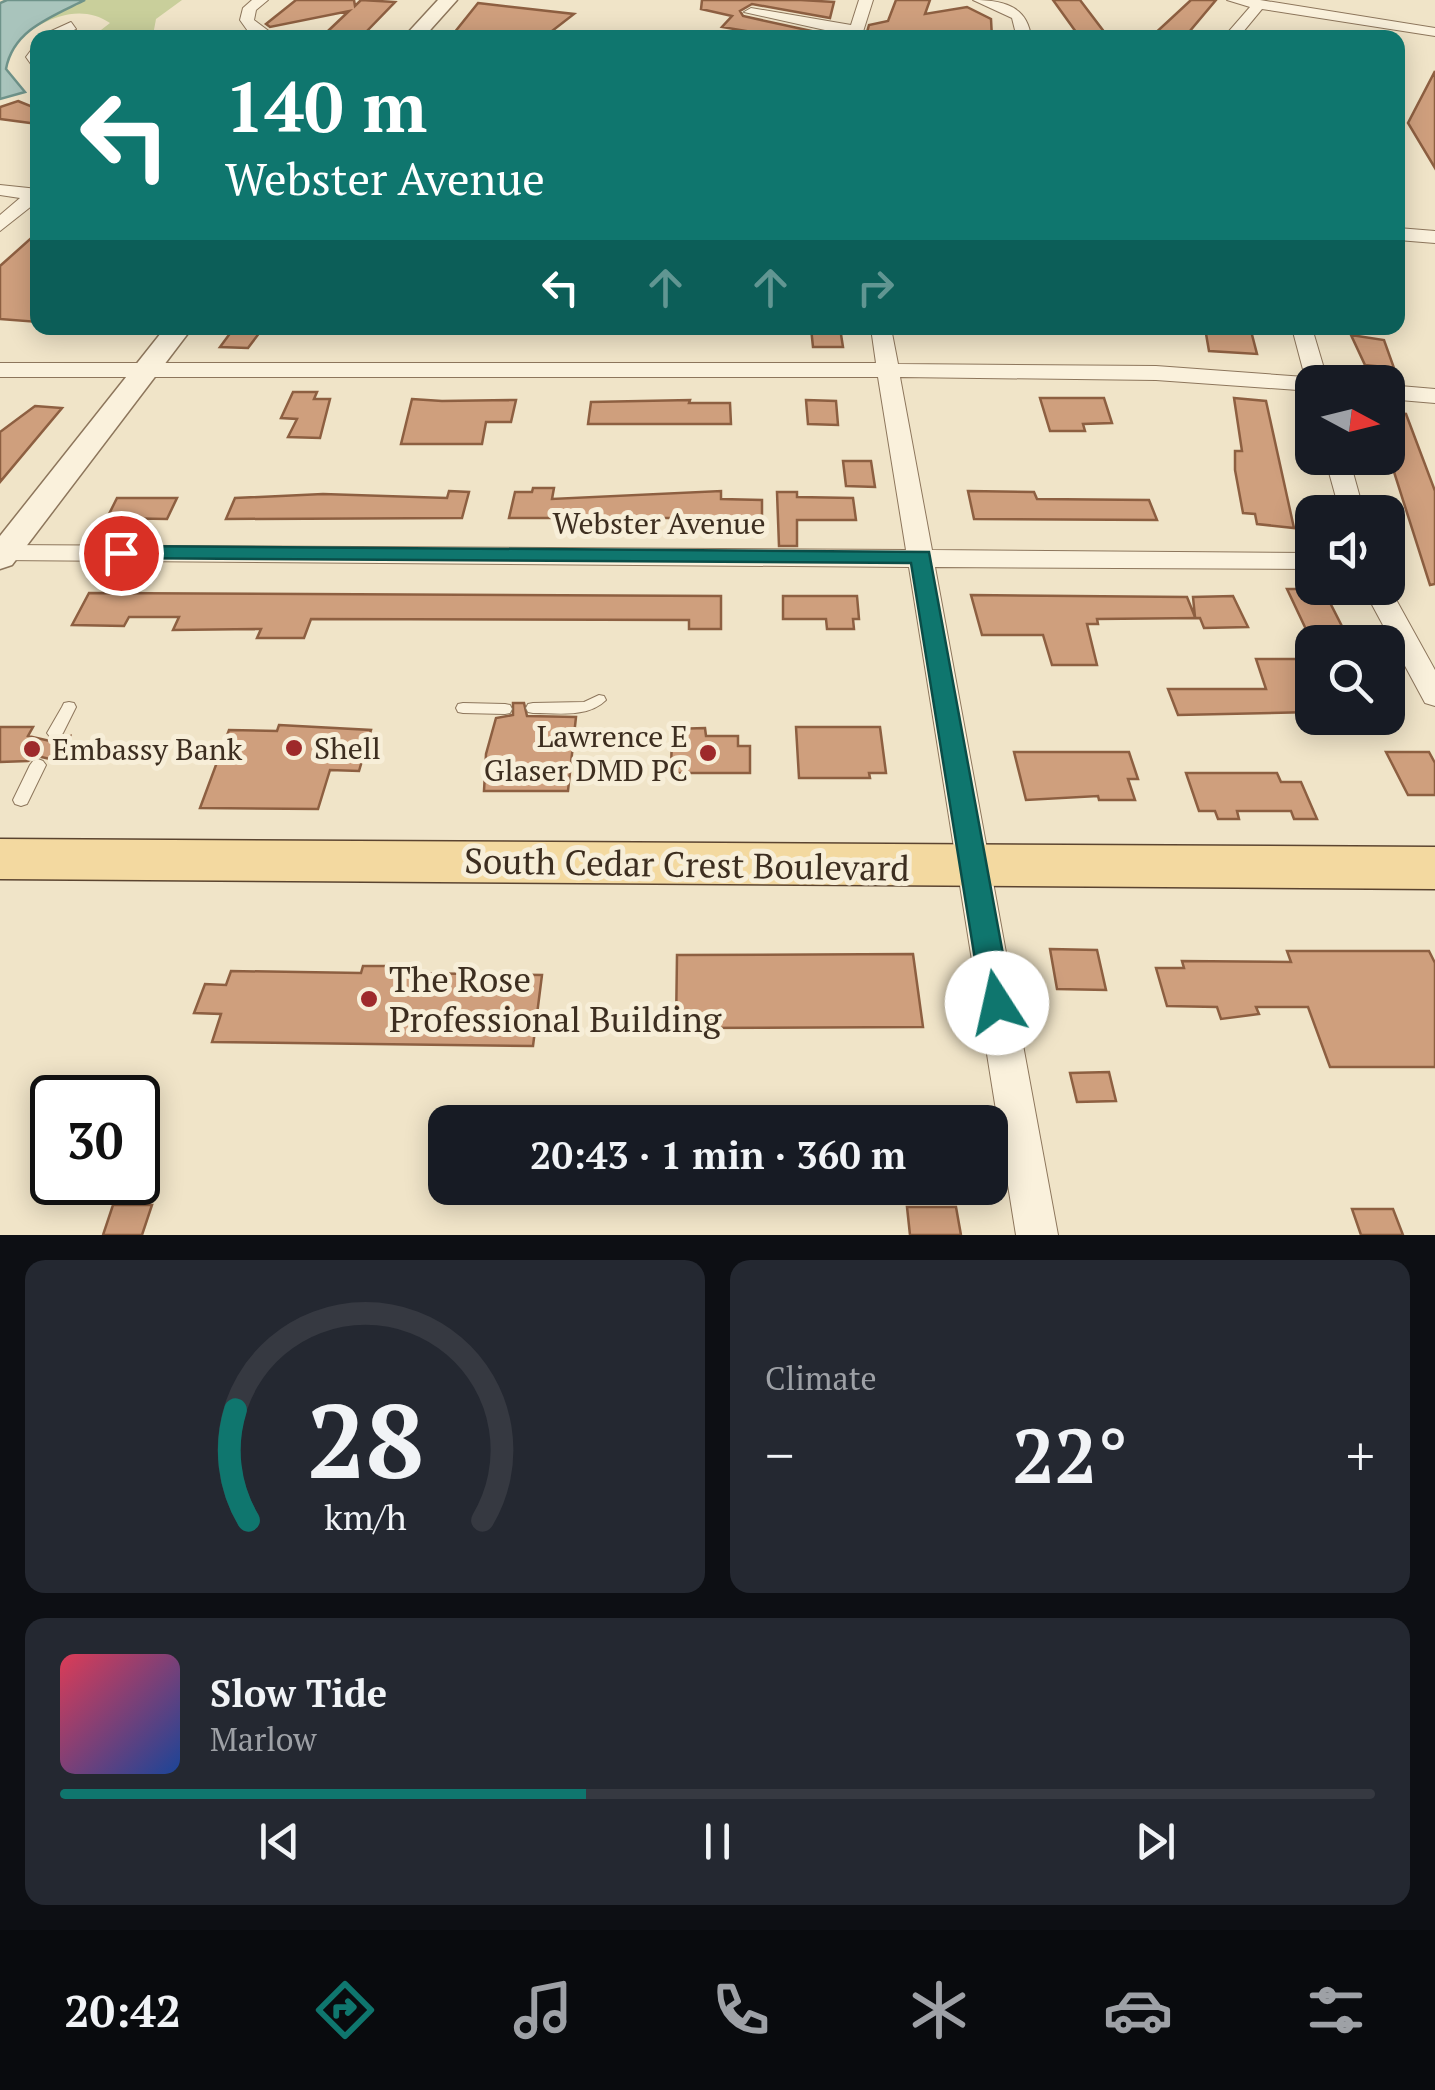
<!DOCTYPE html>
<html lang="en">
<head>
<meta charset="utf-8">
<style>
	body { margin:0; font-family:"PT Serif",serif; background:#242831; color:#f1f3f6; height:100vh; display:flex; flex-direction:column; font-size:38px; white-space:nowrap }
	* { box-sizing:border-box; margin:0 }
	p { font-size:32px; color:#9ea1a6 }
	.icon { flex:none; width:55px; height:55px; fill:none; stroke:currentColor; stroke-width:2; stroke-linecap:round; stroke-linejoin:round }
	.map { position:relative; height:1235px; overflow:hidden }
	.side { display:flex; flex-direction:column; gap:25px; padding:25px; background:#0d0f14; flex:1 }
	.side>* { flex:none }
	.hud { position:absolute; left:30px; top:30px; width:1375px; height:305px; border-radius:20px; box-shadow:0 5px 25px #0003; background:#0f766e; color:#fff; overflow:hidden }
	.needle { width:65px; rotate:97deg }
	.fabs { position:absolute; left:1295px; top:365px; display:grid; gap:20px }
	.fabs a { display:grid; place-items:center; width:110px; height:110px; border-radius:20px; background:#171b24; box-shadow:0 5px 25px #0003; font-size:50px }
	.speed { position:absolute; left:30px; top:1075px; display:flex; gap:20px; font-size:50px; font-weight:700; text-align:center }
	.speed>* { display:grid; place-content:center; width:130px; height:130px; border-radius:50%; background:#171b24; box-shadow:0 5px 25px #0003; line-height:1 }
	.speed .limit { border:5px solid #111; border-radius:15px; background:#fff; color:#111 }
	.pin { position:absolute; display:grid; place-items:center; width:85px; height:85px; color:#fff; margin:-42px; border:5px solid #fff; border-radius:50%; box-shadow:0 2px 10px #0007 }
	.me { position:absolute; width:110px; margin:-55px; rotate:350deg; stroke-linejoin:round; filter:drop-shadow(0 0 8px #0008) }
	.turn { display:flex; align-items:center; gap:35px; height:210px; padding:0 30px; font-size:45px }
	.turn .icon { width:130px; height:130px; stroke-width:2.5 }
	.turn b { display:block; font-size:70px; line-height:85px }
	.lanes { display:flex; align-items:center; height:95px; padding:0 30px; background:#0003; justify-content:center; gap:50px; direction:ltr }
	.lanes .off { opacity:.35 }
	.big { font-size:75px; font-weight:700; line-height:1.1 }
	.side .card { flex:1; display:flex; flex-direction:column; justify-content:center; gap:15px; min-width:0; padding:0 35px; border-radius:20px; background:#242831 }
	.side .dial { align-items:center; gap:0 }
	.dial svg { height:260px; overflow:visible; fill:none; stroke:#363941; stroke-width:7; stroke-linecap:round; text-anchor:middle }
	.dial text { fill:#f1f3f6; stroke:none }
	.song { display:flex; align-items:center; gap:30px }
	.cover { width:120px; height:120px; border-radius:15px; background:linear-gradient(135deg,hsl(350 70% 55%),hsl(220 70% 35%)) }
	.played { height:10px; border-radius:5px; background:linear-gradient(90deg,#0f766e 40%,#363941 40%) }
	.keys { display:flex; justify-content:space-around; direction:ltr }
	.heat { display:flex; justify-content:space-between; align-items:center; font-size:55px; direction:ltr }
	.side .tiles { flex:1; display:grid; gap:25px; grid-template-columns:1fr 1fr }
	.card:last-child { grid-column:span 2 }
	.trip { position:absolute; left:428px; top:1105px; width:580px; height:100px; border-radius:20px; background:#171b24; box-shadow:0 5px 25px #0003; font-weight:700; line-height:100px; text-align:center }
	.tab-bar { display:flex; height:160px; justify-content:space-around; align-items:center; background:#090b0e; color:#9ea1a6 }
	.tab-bar .icon { width:70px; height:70px }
	.tab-bar .current { color:#0f766e }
	.tab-bar b { font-size:45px; color:#f1f3f6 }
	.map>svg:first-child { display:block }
</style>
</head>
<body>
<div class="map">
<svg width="1435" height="1235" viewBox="0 0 1435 1235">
	<rect width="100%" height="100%" fill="#f0e4c8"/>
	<path fill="#c9cf9b" d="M7 0H182L156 19 153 35 92 37 110 23C76 0 34 23 10 49L6 69 25 92 0 99V3Z"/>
	<path fill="#a9c4bc" stroke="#6f938a" stroke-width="2.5" d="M7 0H85C51 17 13 30 6 69L25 92 0 99V3Z"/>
	<path fill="#cf9f7d" stroke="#8d5f41" stroke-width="2.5" d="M296 0H354L355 6 361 0 395 2 365 33 328 31 349 11 270 27 266 24Z
		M702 0H801L834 2 830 18 752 4 740 11 743 16 825 34 823 38H787L722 27 732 16 701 9Z
		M896 0H930L925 14 967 7 991 19 992 38H885V34L867 32 869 25 888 21Z
		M1053 0H1080L1105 33 1076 32Z
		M1191 0H1216L1184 38H1150Z
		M478 3 574 14 543 38H450Z
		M1435 71V168L1408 123Z
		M18 101 38 109V124L0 119V107Z
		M38 232V322L0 319V266Z
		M234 328H263L248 348 220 347Z
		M811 328H840L843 347H813Z
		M1205 328 1251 331 1257 354 1209 351Z
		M1351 335 1384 340 1394 368 1365 365Z
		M293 392H317L314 399H330L320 438 288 437 297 419 281 418Z
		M1040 398H1104L1112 423 1083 424 1085 431H1050Z
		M1234 398 1266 401 1294 528 1257 524 1255 514 1243 513 1235 470V451H1242Z
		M412 399 442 401 516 400 511 422H486L482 444H401Z
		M690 400 689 403H730L731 424H588L591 402Z
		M806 400 836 401 838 425 808 424Z
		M35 406 62 408 0 482V432Z
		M1388 412 1406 414 1435 491V584L1430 585 1388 453Z
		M843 461H871L875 487 846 486Z
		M533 488H554L552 499 721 491V499L762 500V518H509L515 492H532Z
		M449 491 469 492 462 518 226 519 235 498 323 494 447 498Z
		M968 491 1034 492 1037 499 1149 500 1157 520 974 519Z
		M777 492H797V497L853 498 856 520H797V546H779Z
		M117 498H177L167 519 107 518Z
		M1287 589H1323L1350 642H1312Z
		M89 593 721 596V629H689V620L311 619 304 638H257L261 629 173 630 179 617H129L124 626 72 625Z
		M971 595 1187 597 1195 617 1193 597 1233 596 1248 627 1204 628 1200 618 1097 619 1098 624H1087L1097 665H1052L1043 635H982Z
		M783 596H857L859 619H853L854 629H827L826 619H783Z
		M1256 659H1312V712L1178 715 1168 689H1266Z
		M513 703H524L527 716 576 717 568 791H484L486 754 496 718 513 715Z
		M279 725 371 730 359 771 330 770 318 809 200 808 229 730 277 731Z
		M0 727H33L28 736 50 741 70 736 59 761 37 756 28 761 0 762Z
		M796 727H880L886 773H869L870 778H799Z
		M705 728 706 736H738V746H750V773H671L672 729Z
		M1014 752H1129L1138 779H1128L1135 800H1099L1098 796 1026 800Z
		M1386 752H1429L1435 763V795H1408Z
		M1186 773H1277L1281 782H1301L1317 819H1294L1291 811H1237L1239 819H1218L1215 811H1199Z
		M1050 949 1097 950 1106 990 1057 989Z
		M1287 951H1429L1435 963V1067H1330L1308 1007H1256L1259 1014 1221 1019 1217 1007 1167 1006 1156 968H1184L1182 961 1291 962Z
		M913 954 923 1027 676 1028 677 955Z
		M363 966H409L408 973 542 975 533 1046 212 1042 221 1014 194 1013 205 984 226 985 231 971 361 973Z
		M1109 1072 1116 1101 1077 1102 1070 1073Z
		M113 1205H152L142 1235H103Z
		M907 1207H956L961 1235H910Z
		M1352 1209H1393L1403 1235H1361Z"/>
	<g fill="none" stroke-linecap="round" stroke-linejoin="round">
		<defs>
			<path id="service" d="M599 695 604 696 606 700C588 718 558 713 533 713L528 712 526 708 528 704 533 703 584 702Z
				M69 702 74 703 76 707 63 733 60 737H50L47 733 62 707 64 703Z
				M463 703 505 704 510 705 512 709 510 713 505 714 463 713 458 712 456 708 458 704Z
				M38 759 43 761 46 765 29 800 27 804 21 806 15 804 13 800 30 765 33 761Z"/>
			<path id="minor" d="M252 0H268L256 10 254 20 278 38 250 34 240 20 243 8Z
				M859 0H873L861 38 744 12 751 8 851 25Z
				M973 0C1001 0 1028 5 1031 38H1017L1012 18Z
				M1227 0H1260L1435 28V36L1262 9 1238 38H1223L1250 7Z
				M71 22 76 29 56 38H36Z
				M38 41V74L26 57Z
				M0 185 38 189V201L0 231V215L20 198 0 195Z
				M1398 228 1435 231V243L1398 240Z
				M871 328H891L898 364 1156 366 1305 377 1292 328H1312L1328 382H1312V391L1156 380 900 377 932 550 1312 553V569L935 567 1058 1235H1016L909 567 0 560V546L5 545 906 550 878 377H0V363H876Z
				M1388 385 1435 389V403L1388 399Z
				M1325 458H1349L1364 512H1340Z
				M1388 585 1435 670V706L1425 703 1363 588Z"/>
			<path id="tertiary" d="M438 0H457L423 38H403Z
				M165 328H192L12 565 0 569V536Z"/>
			<path id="primary" d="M0 839 1435 847V889L0 879Z"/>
		</defs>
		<use href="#service" stroke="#8d765c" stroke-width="2"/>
		<use href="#minor" stroke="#8d765c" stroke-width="2"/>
		<use href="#tertiary" stroke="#8d765c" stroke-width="3"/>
		<use href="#primary" stroke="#5b4430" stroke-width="3"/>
		<use href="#service" fill="#faf1dc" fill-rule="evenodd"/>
		<use href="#minor" fill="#faf1dc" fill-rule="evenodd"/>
		<use href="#tertiary" fill="#faf1dc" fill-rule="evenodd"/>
		<use href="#primary" fill="#f3d9a0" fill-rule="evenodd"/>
	</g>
	<path fill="#0f766e" stroke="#0a4d48" stroke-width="2.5" d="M121 546 929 552 1012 1003 1008 1012 997 1016 987 1012 982 1003 911 563 114 558V548Z"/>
	<g fill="#9e2a2b" stroke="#f7eed8" stroke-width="4">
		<circle cx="294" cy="748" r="10"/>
		<circle cx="32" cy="749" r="10"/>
		<circle cx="708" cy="753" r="10"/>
		<circle cx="369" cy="999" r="10"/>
	</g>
	<g text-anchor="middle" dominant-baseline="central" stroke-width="10" stroke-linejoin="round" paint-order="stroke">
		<g font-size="30" fill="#3d2e20" stroke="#f7eed8">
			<text x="659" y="523">Webster Avenue</text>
		</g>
		<g font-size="30" fill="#3d2e20" stroke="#f7eed8" text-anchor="start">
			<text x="688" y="736" text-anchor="end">Lawrence E<tspan x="688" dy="34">Glaser DMD PC</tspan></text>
			<text x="314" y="748">Shell</text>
			<text x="52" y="749">Embassy Bank</text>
		</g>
		<g font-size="35" fill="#3d2e20" stroke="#f7eed8">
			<text transform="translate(687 864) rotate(1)">South Cedar Crest Boulevard</text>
		</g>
		<g font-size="35" fill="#3d2e20" stroke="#f7eed8" text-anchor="start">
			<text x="389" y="979">The Rose<tspan x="389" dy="40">Professional Building</tspan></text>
		</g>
	</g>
</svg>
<div class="fabs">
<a><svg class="needle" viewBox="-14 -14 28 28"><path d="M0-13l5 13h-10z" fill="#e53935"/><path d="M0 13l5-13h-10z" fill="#9ea1a6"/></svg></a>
<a><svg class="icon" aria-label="sound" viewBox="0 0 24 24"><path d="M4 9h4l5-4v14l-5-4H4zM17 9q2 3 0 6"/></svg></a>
<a><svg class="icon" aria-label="search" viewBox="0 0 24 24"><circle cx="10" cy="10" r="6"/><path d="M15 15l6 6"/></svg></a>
</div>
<div class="speed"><div class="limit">30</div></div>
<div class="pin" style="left:121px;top:553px;background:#d93025"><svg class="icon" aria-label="arrive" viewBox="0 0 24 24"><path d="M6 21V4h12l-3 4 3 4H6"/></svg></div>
<svg class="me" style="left:997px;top:1003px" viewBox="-20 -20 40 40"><circle r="19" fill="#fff"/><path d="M0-13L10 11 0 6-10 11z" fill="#0f766e"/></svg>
<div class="trip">20:43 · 1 min · 360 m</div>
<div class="hud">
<div class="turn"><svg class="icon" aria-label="left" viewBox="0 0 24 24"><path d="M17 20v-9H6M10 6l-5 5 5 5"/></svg><div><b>140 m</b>Webster Avenue</div></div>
<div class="lanes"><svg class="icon" aria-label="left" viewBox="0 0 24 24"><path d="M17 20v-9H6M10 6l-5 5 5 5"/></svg><svg class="icon off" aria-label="ahead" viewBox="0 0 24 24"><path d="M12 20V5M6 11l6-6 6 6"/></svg><svg class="icon off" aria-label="ahead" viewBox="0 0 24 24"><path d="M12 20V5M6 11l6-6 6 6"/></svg><svg class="icon off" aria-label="right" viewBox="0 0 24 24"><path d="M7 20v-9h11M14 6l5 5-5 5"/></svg></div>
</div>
</div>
<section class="side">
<div class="tiles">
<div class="card dial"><svg viewBox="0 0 100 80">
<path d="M14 69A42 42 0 1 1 86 69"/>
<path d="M14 69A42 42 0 0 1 10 35" stroke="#0f766e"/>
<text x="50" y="56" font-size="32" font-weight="700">28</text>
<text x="50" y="72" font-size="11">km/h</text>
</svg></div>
<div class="card"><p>Climate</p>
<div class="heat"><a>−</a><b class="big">22°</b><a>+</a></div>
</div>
<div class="card">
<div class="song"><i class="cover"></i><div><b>Slow Tide</b><p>Marlow</p></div></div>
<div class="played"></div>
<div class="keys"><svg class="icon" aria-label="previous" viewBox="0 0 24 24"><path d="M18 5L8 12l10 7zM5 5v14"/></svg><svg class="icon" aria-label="pause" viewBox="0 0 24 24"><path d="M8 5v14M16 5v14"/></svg><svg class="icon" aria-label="next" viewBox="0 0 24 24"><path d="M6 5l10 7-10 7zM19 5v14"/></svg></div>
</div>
</div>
</section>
<nav class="tab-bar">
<b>20:42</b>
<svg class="icon current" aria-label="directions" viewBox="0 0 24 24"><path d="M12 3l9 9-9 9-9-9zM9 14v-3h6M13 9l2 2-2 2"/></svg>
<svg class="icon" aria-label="music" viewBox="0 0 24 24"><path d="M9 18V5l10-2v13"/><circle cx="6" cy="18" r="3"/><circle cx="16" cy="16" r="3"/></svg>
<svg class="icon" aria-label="phone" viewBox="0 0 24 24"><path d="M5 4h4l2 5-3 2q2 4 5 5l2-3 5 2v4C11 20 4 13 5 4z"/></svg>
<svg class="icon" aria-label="climate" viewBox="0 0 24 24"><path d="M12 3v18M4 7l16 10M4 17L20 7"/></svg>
<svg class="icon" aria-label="car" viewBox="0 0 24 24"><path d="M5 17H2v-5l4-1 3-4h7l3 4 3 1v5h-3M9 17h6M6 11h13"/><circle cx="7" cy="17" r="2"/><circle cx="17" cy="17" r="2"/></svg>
<svg class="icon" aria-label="filters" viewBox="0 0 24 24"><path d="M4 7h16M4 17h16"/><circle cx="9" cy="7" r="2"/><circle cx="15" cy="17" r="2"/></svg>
</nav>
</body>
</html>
